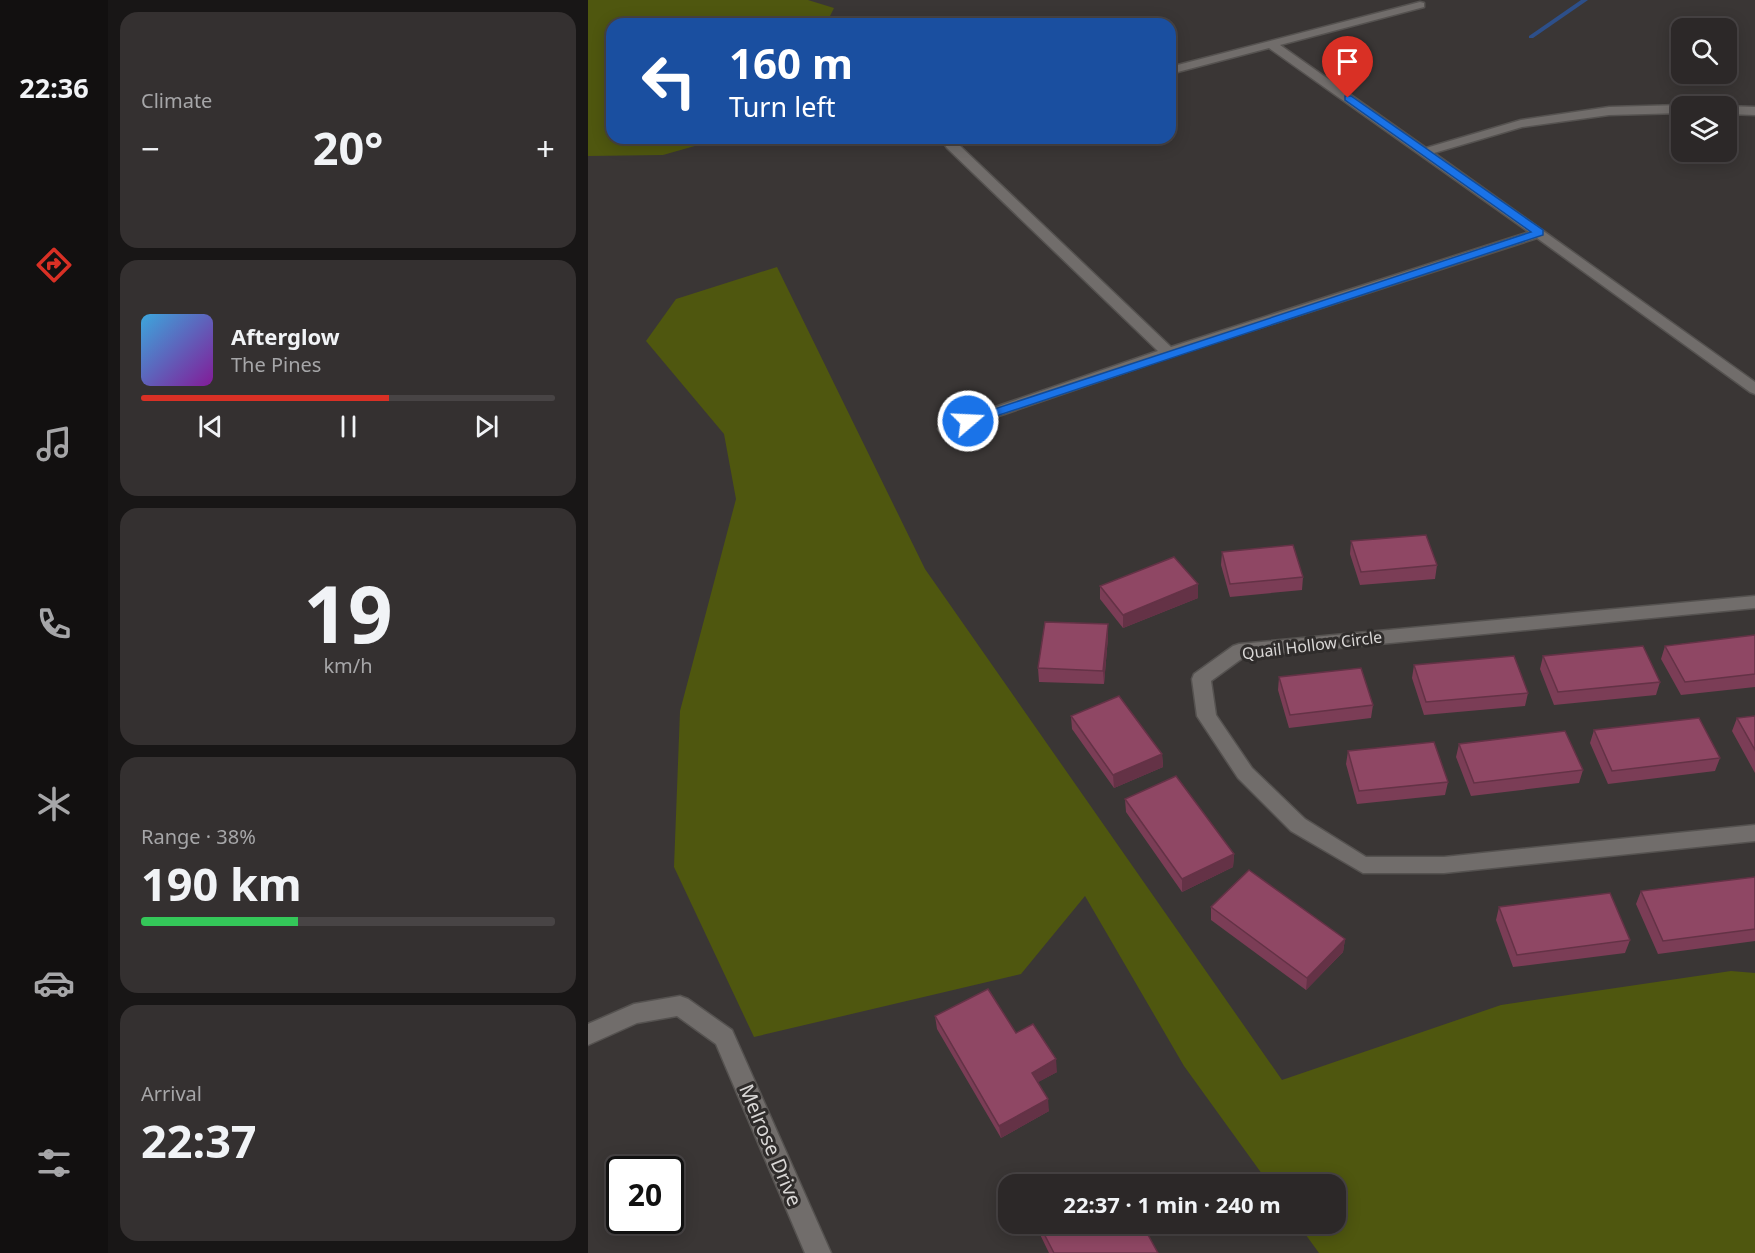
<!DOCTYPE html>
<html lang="en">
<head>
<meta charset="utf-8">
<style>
	body { margin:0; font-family:"Noto Sans",sans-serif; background:#343030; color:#f1f3f6; height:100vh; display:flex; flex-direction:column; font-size:22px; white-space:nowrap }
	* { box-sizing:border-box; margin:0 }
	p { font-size:20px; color:#a6a6a8 }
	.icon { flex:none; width:33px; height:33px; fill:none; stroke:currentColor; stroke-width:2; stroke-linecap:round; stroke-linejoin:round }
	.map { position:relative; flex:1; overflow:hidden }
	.sheet { display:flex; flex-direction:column; gap:12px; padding:12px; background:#181616; width:480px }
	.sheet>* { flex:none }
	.banner { position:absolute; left:18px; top:18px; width:570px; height:126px; border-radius:18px; box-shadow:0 3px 15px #0003,0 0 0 2px #484445; background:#1a4fa0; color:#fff; overflow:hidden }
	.buttons { position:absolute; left:1083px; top:18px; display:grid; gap:12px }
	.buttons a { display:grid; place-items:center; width:66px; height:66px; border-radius:12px; background:#2c2828; box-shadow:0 3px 15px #0003,0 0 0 2px #484445; font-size:30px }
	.speed { position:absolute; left:18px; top:1156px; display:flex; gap:12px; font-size:30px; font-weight:700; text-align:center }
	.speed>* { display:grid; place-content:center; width:78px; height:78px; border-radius:50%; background:#2c2828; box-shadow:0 3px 15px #0003,0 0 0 2px #484445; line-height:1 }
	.speed .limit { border:3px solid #111; border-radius:9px; background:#fff; color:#111 }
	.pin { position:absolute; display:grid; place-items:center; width:51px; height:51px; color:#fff; margin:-62px -26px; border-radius:50% 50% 50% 0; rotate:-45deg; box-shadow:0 0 6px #0007 }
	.pin .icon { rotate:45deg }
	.me { position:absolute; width:66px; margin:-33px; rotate:71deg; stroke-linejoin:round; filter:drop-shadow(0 0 4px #0008) }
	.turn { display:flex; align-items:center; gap:21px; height:126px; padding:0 24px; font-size:27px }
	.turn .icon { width:78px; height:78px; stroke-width:2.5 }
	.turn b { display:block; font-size:42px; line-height:51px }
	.big { font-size:45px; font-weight:700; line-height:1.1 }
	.sheet .card { flex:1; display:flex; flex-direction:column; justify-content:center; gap:9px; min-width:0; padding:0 21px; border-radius:18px; background:#343030 }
	.sheet .dial { align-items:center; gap:0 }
	.dial b { font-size:78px; line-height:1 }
	.song { display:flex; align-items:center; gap:18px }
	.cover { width:72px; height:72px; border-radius:9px; background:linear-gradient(135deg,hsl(200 70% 55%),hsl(290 70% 35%)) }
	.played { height:6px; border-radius:3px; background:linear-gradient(90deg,#d93025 60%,#484445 60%) }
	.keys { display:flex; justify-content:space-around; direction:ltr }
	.heat { display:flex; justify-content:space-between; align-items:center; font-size:33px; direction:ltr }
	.charge { height:9px; border-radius:4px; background:linear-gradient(90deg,#34c759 38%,#484445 0) }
	.trip { position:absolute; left:410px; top:1174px; width:348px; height:60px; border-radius:18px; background:#2c2828; box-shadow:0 3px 15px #0003,0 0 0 2px #484445; font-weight:700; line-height:60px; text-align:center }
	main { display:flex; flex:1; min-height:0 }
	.tab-bar { display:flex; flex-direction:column; width:108px; justify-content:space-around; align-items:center; background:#121010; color:#a6a6a8 }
	.tab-bar .icon { width:42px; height:42px }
	.tab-bar .on { color:#d93025 }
	.tab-bar b { font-size:27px; color:#f1f3f6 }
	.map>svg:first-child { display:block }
</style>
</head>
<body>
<main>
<nav class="tab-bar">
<b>22:36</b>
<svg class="icon on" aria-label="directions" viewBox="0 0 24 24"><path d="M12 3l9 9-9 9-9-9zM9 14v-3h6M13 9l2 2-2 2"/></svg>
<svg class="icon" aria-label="music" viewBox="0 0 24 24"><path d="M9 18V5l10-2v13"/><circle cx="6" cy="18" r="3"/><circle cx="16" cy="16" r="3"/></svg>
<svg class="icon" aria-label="phone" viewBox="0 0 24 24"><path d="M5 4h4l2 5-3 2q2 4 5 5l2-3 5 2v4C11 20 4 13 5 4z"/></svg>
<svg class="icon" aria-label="climate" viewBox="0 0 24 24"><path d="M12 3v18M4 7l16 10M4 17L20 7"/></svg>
<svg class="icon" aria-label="car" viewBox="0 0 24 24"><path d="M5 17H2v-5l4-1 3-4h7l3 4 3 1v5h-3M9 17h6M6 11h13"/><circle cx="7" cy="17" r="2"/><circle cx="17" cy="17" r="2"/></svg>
<svg class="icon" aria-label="filters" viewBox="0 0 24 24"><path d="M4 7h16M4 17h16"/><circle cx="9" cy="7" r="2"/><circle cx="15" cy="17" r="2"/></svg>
</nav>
<section class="sheet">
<div class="card"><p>Climate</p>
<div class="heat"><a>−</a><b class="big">20°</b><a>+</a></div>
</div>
<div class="card">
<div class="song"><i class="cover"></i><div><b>Afterglow</b><p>The Pines</p></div></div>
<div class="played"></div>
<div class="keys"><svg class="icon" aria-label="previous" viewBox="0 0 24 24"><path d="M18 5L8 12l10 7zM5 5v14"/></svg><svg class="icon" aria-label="pause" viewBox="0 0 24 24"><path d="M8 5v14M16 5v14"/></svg><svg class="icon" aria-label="next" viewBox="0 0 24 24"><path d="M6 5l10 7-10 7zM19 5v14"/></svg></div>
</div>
<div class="card dial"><b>19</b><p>km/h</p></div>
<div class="card"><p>Range · 38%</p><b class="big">190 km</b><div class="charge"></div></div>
<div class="card"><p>Arrival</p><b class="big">22:37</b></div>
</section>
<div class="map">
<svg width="1167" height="1253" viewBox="0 0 1167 1253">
	<rect width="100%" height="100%" fill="#3a3635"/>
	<path fill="#4f570f" d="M0 0H220L246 8 238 24H24V138H135L75 155 0 156Z
		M189 267 337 569 694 1080 913 1005 1143 971 1167 973V1253H731L710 1224H747V1185H682L596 1066 497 896 433 974 166 1037 86 867 92 711 148 499 136 434 58 341 88 299Z"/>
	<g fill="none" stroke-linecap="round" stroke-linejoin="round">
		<path fill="#2d4f89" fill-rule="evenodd" d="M993 0H1000L945 38H941V36Z"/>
		<defs>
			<path id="minor" d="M832 2 836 3V7L692 45 838 148 933 120 1021 107 1094 105 1098 106H1094V113L1021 115 934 127 846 153 1167 382V394L1162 392 949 238 585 356 364 432H352L350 429 352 426 570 351 359 148 357 145 361 138H373L370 144 583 347 941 232 681 48 582 74V67Z
				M1138 106 1167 107V115L1138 114Z
				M1167 596V608L656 657 623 681 628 715 664 768 717 819 778 857H856L1167 825V841L856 873H775L703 831 650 778 609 716 604 679 606 674 645 646 651 644Z
				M92 996 100 999 144 1030 243 1253H217L128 1044 89 1016 49 1023 0 1045V1024L46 1004Z"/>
		</defs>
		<use href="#minor" stroke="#555250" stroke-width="3"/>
		<use href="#minor" fill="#716d6b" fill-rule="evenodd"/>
	</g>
	<path fill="#7b3d56" d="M763 541 849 565 847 579 772 585 762 554Z
		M634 552 715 577 714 590 642 597 633 565Z
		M512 586 610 598 535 628 512 599Z
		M520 624V637L516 684 451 682 450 668Z
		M1167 635V687L1093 695 1073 659 1077 646Z
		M955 656 1072 682 1068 695 966 705 952 669Z
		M826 665 940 693 937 706 836 715 824 678Z
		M691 677 785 705 783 718 701 728 690 690Z
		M483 716 574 754 575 767 526 788 484 729Z
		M1167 716V773L1144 731 1149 718Z
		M1006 730 1132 758 1127 771 1020 784 1002 743Z
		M871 744 995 770 991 783 883 796 868 757Z
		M760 751 860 782 857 795 769 804 758 764Z
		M537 799 646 854 645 867 594 892 538 812Z
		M1167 877V941L1070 954 1048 904 1053 891Z
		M623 907 757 939 755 952 718 990 623 920Z
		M911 907 1042 940 1037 953 925 967 908 920Z
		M347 1016 428 1033 469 1072 450 1082 461 1111 413 1138 349 1029Z
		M447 1224H522L526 1232 570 1253H461Z"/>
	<path fill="#643246" d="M610 584V598L535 628V615Z
		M520 624V637L516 684 515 671Z
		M574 754 575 767 526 788 525 775Z
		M646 854 645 867 594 892V879Z
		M757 939 755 952 718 990 719 978Z
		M468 1059 469 1072 445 1085 444 1073Z
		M460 1099 461 1111 413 1138 411 1126Z"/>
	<path fill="#8f4764" stroke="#643246" stroke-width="1.5" d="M838 535 849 565 773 572 763 541Z
		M705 545 715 577 642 584 634 552Z
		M586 557 610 584 535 615 512 586Z
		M457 622 520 624 515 671 450 668Z
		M1167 635V674L1097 682 1077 646Z
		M1055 646 1072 682 970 692 955 656Z
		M926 656 940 693 838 702 826 665Z
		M773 668 785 705 702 715 691 677Z
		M531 696 574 754 525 775 483 716Z
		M1167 716V750L1149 718Z
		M1111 718 1132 758 1024 771 1006 730Z
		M977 731 995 770 886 783 871 744Z
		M846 742 860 782 771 791 760 751Z
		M588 776 646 854 594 879 537 799Z
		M661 870 757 939 719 978 623 907Z
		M1167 877V929L1075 941 1053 891Z
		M1022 893 1042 940 929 955 911 907Z
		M400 989 428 1033 445 1024 468 1059 444 1073 460 1099 411 1126 347 1016Z
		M451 1224H522L526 1232 541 1224H554L570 1253H466Z"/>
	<path fill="#1a73e8" stroke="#114b97" stroke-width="1.5" d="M757 96H763L955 230V235L384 424H376V419L943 232 757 100Z"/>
	<g text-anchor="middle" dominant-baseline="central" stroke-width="6" stroke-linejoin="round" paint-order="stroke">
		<g font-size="16" fill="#d9d7d6" stroke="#2f2c2b">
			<text transform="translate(724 645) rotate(-7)">Quail Hollow Circle</text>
		</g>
		<g font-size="20" fill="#d9d7d6" stroke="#2f2c2b">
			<text transform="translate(183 1145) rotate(67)">Melrose Drive</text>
		</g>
	</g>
</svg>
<div class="buttons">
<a><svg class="icon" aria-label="search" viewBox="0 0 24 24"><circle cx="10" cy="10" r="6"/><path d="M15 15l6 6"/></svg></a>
<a><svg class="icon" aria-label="layers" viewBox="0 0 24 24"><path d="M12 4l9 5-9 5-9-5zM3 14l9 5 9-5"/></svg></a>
</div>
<div class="speed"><div class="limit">20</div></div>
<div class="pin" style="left:760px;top:98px;background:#d93025"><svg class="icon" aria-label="arrive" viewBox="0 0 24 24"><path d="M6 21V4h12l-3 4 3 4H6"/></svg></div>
<svg class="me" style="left:380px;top:421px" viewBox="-20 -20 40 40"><circle r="17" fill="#1a73e8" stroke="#fff" stroke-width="3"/><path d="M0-11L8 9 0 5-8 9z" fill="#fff"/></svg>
<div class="trip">22:37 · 1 min · 240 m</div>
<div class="banner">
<div class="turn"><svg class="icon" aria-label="left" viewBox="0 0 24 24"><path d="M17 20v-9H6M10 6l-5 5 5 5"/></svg><div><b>160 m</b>Turn left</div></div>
</div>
</div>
</main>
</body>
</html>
